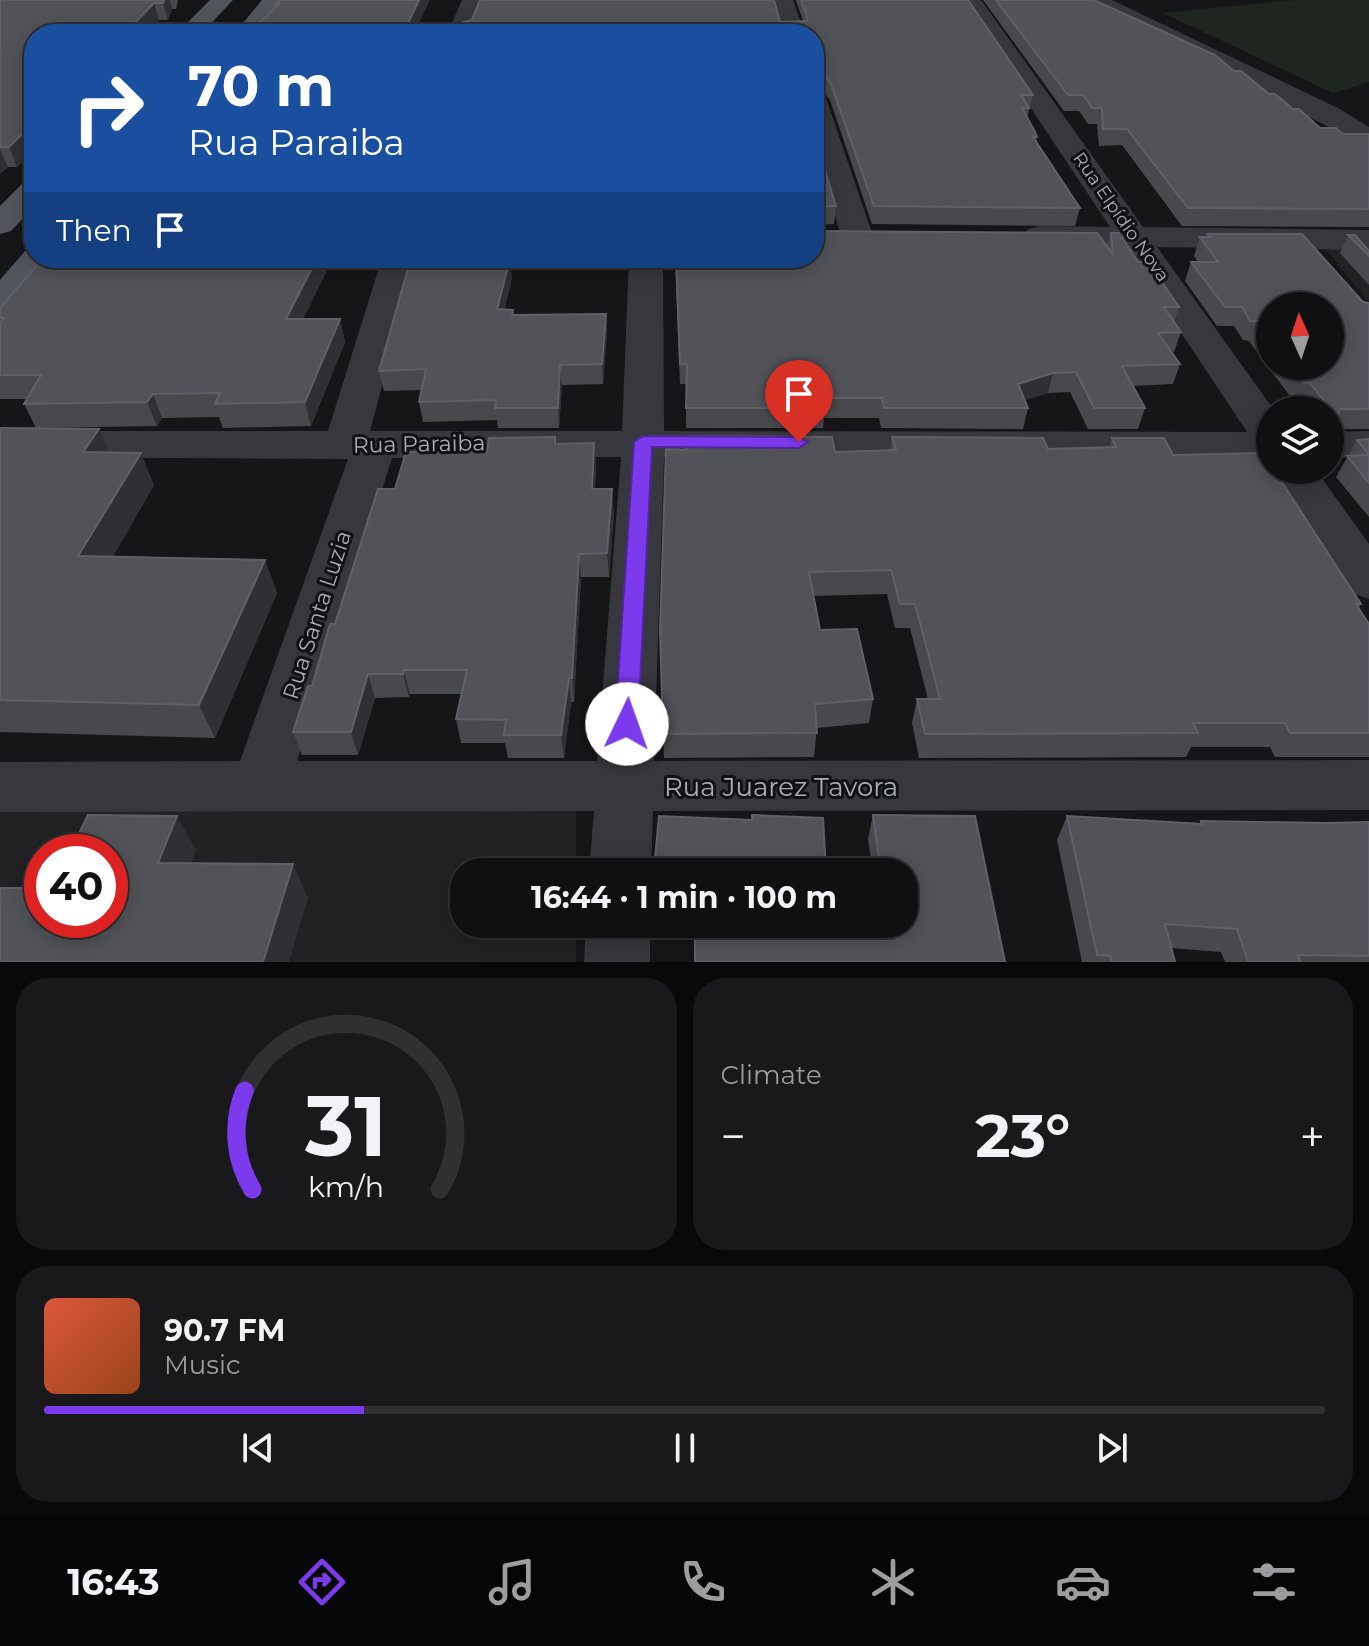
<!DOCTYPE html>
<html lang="en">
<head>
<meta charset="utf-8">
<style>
	body { margin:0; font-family:Montserrat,sans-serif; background:#19191b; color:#f1f3f6; height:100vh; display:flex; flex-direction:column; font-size:30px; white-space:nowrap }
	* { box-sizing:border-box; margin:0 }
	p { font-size:26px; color:#9c9d9f }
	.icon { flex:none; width:44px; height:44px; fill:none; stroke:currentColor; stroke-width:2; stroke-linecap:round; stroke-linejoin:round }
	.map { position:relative; height:962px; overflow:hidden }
	.drawer { display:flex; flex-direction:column; gap:16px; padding:16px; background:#09090a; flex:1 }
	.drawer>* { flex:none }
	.guide { position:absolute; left:24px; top:24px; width:800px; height:244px; border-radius:32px; box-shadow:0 4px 20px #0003,0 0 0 2px #303032; background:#1a4fa0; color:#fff; overflow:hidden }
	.needle { width:52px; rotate:357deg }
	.fabs { position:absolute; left:1256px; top:292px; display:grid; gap:16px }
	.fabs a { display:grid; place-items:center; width:88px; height:88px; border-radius:50%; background:#101012; box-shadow:0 4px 20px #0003,0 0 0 2px #303032; font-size:40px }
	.speed { position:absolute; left:24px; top:834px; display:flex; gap:16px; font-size:40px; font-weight:700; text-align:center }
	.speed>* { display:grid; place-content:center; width:104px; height:104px; border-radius:50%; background:#101012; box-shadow:0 4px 20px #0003,0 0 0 2px #303032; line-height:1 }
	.speed .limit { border:12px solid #d22; background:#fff; color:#111 }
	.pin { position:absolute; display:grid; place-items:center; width:68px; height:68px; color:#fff; margin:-82px -34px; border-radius:50% 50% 50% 0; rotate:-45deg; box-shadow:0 0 8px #0007 }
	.pin .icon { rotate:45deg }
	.me { position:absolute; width:88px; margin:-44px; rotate:3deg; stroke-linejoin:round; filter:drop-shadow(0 0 6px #0008) }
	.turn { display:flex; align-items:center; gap:28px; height:168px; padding:0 32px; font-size:36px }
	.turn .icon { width:104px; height:104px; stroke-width:2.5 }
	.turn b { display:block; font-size:56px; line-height:68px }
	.then { display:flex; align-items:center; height:76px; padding:0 32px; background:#0003; gap:16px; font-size:30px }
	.big { font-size:60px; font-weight:700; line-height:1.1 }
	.drawer .tile { flex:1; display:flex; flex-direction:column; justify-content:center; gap:12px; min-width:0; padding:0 28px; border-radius:32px; background:#19191b }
	.drawer .dial { align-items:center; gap:0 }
	.dial svg { height:208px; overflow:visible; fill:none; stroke:#303032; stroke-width:7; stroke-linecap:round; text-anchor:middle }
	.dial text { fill:#f1f3f6; stroke:none }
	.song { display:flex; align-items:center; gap:24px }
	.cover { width:96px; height:96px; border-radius:12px; background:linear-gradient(135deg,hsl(10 70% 55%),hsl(20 70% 35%)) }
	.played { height:8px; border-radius:4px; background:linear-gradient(90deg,#7c3aed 25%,#303032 25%) }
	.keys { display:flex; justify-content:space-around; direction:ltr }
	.heat { display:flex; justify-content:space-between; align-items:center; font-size:44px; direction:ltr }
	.drawer .tiles { flex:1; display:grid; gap:16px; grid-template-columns:1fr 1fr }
	.tile:last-child { grid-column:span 2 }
	.trip { position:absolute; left:450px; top:858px; width:468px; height:80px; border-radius:32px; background:#101012; box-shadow:0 4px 20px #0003,0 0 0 2px #303032; font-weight:700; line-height:80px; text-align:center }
	.tab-bar { display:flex; height:128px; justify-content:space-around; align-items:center; background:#060607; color:#9c9d9f }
	.tab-bar .icon { width:56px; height:56px }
	.tab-bar .selected { color:#7c3aed }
	.tab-bar b { font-size:36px; color:#f1f3f6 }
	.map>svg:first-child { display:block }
</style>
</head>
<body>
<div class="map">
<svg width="1369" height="962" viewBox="0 0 1369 962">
	<rect width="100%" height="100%" fill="#161618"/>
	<path fill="#222225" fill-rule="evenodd" d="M1317 243 1369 244V302L1329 254Z
		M0 806 576 809V872H464V924H576V962H0ZM42 852H110V920H42Z"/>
	<path fill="#1e261f" d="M1295 0H1369V82L1333 93 1163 13Z"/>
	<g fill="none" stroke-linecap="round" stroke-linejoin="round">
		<path fill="#37383d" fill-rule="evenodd" d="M462 0H484L471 34H447Z
			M771 0H793L805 34H781Z
			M959 0H981L1143 227 1369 230V250L1157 247 1274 410H1270V459L664 457 654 761 1369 760V810L653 811 651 872H589L594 811 0 812V762L240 761 348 459 0 457V431H328L382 258H416L370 431H622L629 258H663L664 431 1247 432 1124 247 1040 246 1028 243 1024 236 1028 229 1040 226 1110 227ZM621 457 597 761H297L392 458Z
			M1084 0H1112L1338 108 1369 127V147L1087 5Z
			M814 93 823 95 827 101 873 236 869 243 857 246 845 243 841 236 814 146Z
			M1369 431V457L1330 458V432Z
			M1272 470H1316L1369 544V599L1352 593Z
			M586 924H650V962H584Z"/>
		<path fill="#53555c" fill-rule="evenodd" d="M210 0H233L201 34H176Z
			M262 0H285L258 34H234Z
			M34 180V207L11 231 0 234V206L23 183Z
			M34 249V258H54L13 310 0 313V280L25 251Z"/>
	</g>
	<path fill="#47494d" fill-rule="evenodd" d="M0 0H178L176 9H172L168 20H159L17 167H8L0 174Z
		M796 0H968L1033 95 1027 118 1037 137 1036 142 1080 208 1075 226 872 224 830 100 824 92 814 91V34L472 20 803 21Z
		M983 0H1098V2L1234 71 1320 128 1343 134H1369V227L1182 226 1122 145 1099 146 1097 124H1088L1079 111H1064Z
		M814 135 836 206 834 224 814 225Z
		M1111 233 1179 307 1174 322 1181 332 1174 352H1172L1180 364 1173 384 1132 386 1145 408 1138 429H1088L1070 392 1048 393 1025 400 1028 408 1023 429 881 428 879 418H824L823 428H686V384H680L675 258 1107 247Z
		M1208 234 1369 303V429H1331L1330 430V410H1306L1300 403H1295L1249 341 1243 340 1234 326H1217L1185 281 1191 262H1198L1194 256 1200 237H1206ZM1270 306 1330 366H1270Z
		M1348 235 1369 251V285L1340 253Z
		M43 258H332V260L303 319H340L345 342 311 426 223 428 219 417 162 418 157 426 36 428 24 404 27 399H0V308Z
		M512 278 504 309 513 310 514 315 606 314 607 333 603 384 562 385 559 428H498L497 420 423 422 419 402 422 390 384 391 379 371Z
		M0 430 110 452 154 485 113 556 265 560 277 593 215 738 0 732Z
		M892 437 1048 449 1109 447 1112 438 1173 455 1361 604 1359 608 1369 624V757H1275L1270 747H1191L1186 757 919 758 912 723 917 699H928L910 628H895L887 594 813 596 820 630 873 699 869 723 817 728 814 757 664 758 660 630 686 450 835 452 890 450Z
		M1369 439V517L1336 477 1357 440Z
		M594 443 596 466 595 489 614 512 609 577H581L574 702H571L564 758H508L505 743H461L456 719 462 694H410L409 697 375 698 358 755H302L293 732 312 686 335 624 395 489 487 452 556 444Z
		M873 815 1005 962 695 936 653 934 652 924H830V927L880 929 879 924H904V872H873L868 839Z
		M1067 816 1199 824 1201 821 1326 823 1369 822V962H1225L1221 952 1171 948 1175 962H1082L1057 840Z"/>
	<path fill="#2f3033" d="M164 0H170L172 9 168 20 163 3Z
		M419 0H430L414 34H403Z
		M154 3 159 20 146 34H124Z
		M34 123V150L17 167 9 147Z
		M0 149 8 167 0 174Z
		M317 258H332V260L292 342 286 319Z
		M510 259 512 278 500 329 497 309Z
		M606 314 607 333 603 384 602 364Z
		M340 319 345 342 311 426 305 402Z
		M560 365 562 385 559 428 558 408Z
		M1053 373 1048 393 1013 404 1018 384Z
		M153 394 162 418 157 426 147 402Z
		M99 429 114 461 83 452Z
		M594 443 596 466 593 512 592 489Z
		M141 453 154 485 95 588 78 556Z
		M612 489 614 512 609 577 607 553Z
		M579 554 581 577 574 702 572 678Z
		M265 560 277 593 215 738 199 705Z
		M404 670 410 694 409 697 403 674Z
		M368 674 375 698 358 755 351 732Z
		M569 678 571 702 564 758 561 735Z
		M177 816 196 850 178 897 158 863Z
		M293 864 308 898 289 962H263Z"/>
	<path fill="#525359" stroke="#5f6168" stroke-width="2" d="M0 0H164L163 3H154L124 34H34V123L9 147H0Z
		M280 0H419L403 34H248L279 4H276Z
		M480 0H774L780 22 808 21 801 0H968L1033 95H1021L1029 108H1022L1035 132 1037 137H1033L1080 208 874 206 831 84 825 76 814 75V34H458L463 22 472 20Z
		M996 0H1094L1215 55 1234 71H1241L1269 94H1275L1293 109H1299L1320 128H1336L1343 134H1369V209L1188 208 1127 129H1103L1102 108H1092L1083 95H1068Z
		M814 135 836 206 814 207Z
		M814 231 1097 233 1113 254 1111 233H1119L1138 262H1148L1179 307H1164L1181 332 1158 333 1180 364 1122 366 1145 408H1094L1076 372 1053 373 1018 384 1028 408H884L882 398H823L825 408H686L687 364H680L676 258H814Z
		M1208 234H1302L1363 302 1369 303V409H1340L1337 416 1309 382 1304 383 1291 366H1330V306H1270V338L1257 321H1250L1242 307H1225L1191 262H1218L1200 237H1211Z
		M1348 235H1355L1369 251V256Z
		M43 258H317L286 319H340L305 402 215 404 220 393 153 394 147 402 24 404 41 375H0V323L4 318H0V308Z
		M411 258 510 259 497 309 513 310 512 315 606 314 602 364 560 365 558 408H495L496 400 419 402 426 369 379 371Z
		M1 428 99 429 83 452 141 453 78 556 265 560 199 705 0 700V430Z
		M686 436 832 437 835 452 896 450 892 437 1043 438 1048 449 1116 447 1112 438H1164L1173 455 1263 453 1270 464V470H1274L1361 604H1356L1369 624V733H1290L1285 723H1193L1198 733 925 734 917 699H940L915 604H900L891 570 809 572 820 630 857 629 873 699 815 704 817 733 663 734 660 630 666 449 686 450Z
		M555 437V444L594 443 592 489H612L607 553 579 554 572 678H569L561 735H504L506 720 456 719 467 670H404L403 674H368L351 732H293L308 686H312L330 624H335L378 489H395L406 452H487L489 438Z
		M1369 439V483L1347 456 1369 455 1357 440Z
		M88 815 177 816 158 863 293 864 263 962H0V888H42V920H110V852H70Z
		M752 815 823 818 826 872H647L648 869H654L659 816 752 820Z
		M873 815 975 816 1005 962H695V924H830V927L888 929 887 924H904V872H881Z
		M1067 816 1202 824 1201 821 1326 823 1369 822V956L1298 955 1300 962H1248L1237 929 1165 924 1175 962H1112L1110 956 1097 955Z"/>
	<path fill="#7c3aed" stroke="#51269a" stroke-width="2" d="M643 436 799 437 808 442 799 448 652 447 638 724 635 731 627 734 619 731 615 724 634 442Z"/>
	<g text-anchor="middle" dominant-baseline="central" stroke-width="6" stroke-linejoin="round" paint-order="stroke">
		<g font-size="18" fill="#a8adb8" stroke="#111113">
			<text transform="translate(1121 217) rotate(55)">Rua Elpídio Nova</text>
		</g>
		<g font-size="22" fill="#a8adb8" stroke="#111113">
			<text transform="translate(419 444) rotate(-1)">Rua Paraiba</text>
			<text transform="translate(317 615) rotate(-72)">Rua Santa Luzia</text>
		</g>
		<g font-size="26" fill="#a8adb8" stroke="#111113">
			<text x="781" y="787">Rua Juarez Tavora</text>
		</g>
	</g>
</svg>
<div class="fabs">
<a><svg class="needle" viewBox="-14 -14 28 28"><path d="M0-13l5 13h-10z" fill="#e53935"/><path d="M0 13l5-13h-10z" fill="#9c9d9f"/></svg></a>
<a><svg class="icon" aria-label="layers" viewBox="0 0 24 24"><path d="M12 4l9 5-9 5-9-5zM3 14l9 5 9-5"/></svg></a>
</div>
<div class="speed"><div class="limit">40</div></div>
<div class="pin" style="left:799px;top:442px;background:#d93025"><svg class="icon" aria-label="arrive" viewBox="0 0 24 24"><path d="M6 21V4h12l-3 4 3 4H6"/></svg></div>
<svg class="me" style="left:627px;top:724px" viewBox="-20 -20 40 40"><circle r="19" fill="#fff"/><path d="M0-13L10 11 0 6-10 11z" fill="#7c3aed"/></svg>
<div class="trip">16:44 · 1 min · 100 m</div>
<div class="guide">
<div class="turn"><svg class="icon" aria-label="right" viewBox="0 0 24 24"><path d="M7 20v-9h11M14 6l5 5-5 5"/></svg><div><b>70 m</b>Rua Paraiba</div></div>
<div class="then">Then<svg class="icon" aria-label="arrive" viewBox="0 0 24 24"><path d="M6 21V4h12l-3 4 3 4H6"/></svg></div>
</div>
</div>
<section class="drawer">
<div class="tiles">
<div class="tile dial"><svg viewBox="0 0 100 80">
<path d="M14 69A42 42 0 1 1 86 69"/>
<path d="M14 69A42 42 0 0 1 11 31" stroke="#7c3aed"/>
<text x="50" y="56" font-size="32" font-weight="700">31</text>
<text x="50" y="72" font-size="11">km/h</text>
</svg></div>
<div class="tile"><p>Climate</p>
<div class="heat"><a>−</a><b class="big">23°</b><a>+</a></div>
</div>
<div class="tile">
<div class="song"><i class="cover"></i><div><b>90.7 FM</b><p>Music</p></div></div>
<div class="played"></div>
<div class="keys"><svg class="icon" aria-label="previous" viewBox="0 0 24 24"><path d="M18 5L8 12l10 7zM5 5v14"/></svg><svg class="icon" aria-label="pause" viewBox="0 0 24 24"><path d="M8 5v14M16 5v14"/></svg><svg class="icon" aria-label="next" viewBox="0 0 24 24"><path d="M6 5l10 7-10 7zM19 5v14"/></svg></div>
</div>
</div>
</section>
<nav class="tab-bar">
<b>16:43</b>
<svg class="icon selected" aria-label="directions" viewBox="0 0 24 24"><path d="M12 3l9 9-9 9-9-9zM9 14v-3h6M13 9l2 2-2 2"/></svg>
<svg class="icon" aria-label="music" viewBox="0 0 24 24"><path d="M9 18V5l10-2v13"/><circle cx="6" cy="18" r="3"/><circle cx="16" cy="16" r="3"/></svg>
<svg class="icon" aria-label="phone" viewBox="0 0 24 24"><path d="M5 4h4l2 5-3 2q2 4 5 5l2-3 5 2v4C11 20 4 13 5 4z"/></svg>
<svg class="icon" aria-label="climate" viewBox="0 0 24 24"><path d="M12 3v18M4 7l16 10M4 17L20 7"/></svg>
<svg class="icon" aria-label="car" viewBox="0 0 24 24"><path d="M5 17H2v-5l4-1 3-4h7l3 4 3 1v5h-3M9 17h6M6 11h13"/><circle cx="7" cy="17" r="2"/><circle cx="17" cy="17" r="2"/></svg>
<svg class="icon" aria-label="filters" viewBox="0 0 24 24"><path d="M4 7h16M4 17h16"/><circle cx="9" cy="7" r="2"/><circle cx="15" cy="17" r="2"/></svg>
</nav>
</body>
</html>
